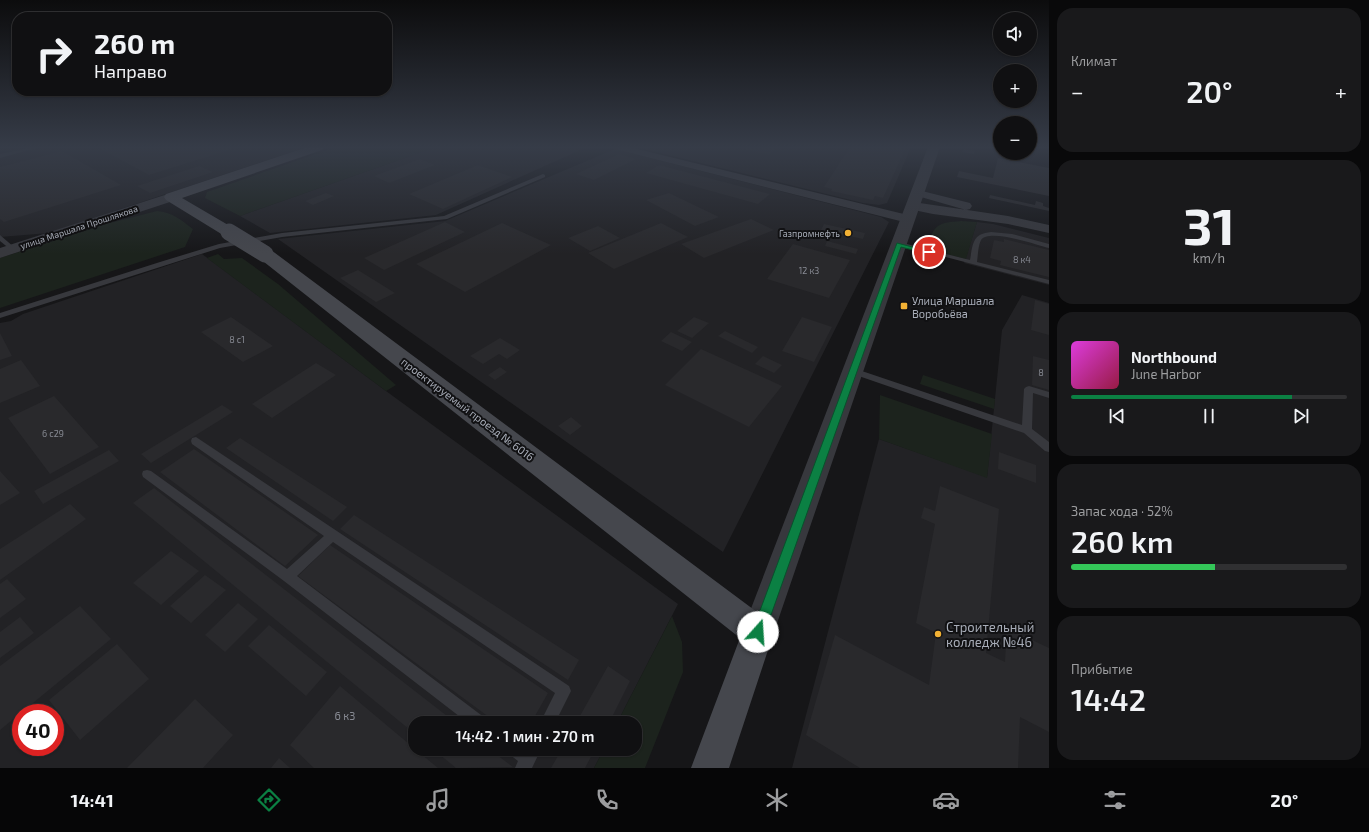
<!DOCTYPE html>
<html lang="ru">
<head>
<meta charset="utf-8">
<style>
	body { margin:0; font-family:"Exo 2",sans-serif; background:#19191b; color:#f1f3f6; height:100vh; display:flex; flex-direction:column; font-size:15px; white-space:nowrap }
	* { box-sizing:border-box; margin:0 }
	p { font-size:13px; color:#9c9d9f }
	.icon { flex:none; width:22px; height:22px; fill:none; stroke:currentColor; stroke-width:2; stroke-linecap:round; stroke-linejoin:round }
	.map { position:relative; flex:1; overflow:hidden }
	.panel { display:flex; flex-direction:column; gap:8px; padding:8px; background:#09090a; width:320px }
	.panel>* { flex:none }
	.guide { position:absolute; left:12px; top:12px; width:380px; height:84px; border-radius:16px; box-shadow:0 1px 3px #0004,0 0 0 1px #303032; background:#101012; color:#f1f3f6; overflow:hidden }
	.fabs { position:absolute; left:993px; top:12px; display:grid; gap:8px }
	.fabs a { display:grid; place-items:center; width:44px; height:44px; border-radius:50%; background:#101012; box-shadow:0 1px 3px #0004,0 0 0 1px #303032; font-size:20px }
	.speed { position:absolute; left:12px; top:704px; display:flex; gap:8px; font-size:20px; font-weight:700; text-align:center }
	.speed>* { display:grid; place-content:center; width:52px; height:52px; border-radius:50%; background:#101012; box-shadow:0 1px 3px #0004,0 0 0 1px #303032; line-height:1 }
	.speed .limit { border:6px solid #d22; background:#fff; color:#111 }
	.pin { position:absolute; display:grid; place-items:center; width:34px; height:34px; color:#fff; margin:-17px; border:2px solid #fff; border-radius:50%; box-shadow:0 1px 4px #0007 }
	.me { position:absolute; width:44px; margin:-22px; rotate:19deg; stroke-linejoin:round; filter:drop-shadow(0 0 3px #0008) }
	.turn { display:flex; align-items:center; gap:14px; height:84px; padding:0 16px; font-size:18px }
	.turn .icon { width:52px; height:52px; stroke-width:2.5 }
	.turn b { display:block; font-size:28px; line-height:34px }
	.big { font-size:30px; font-weight:600; line-height:1.1 }
	.panel .tile { flex:1; display:flex; flex-direction:column; justify-content:center; gap:6px; min-width:0; padding:0 14px; border-radius:16px; background:#19191b }
	.panel .dial { align-items:center; gap:0 }
	.dial b { font-size:52px; line-height:1 }
	.song { display:flex; align-items:center; gap:12px }
	.cover { width:48px; height:48px; border-radius:6px; background:linear-gradient(135deg,hsl(300 70% 55%),hsl(340 70% 35%)) }
	.played { height:4px; border-radius:2px; background:linear-gradient(90deg,#0b8043 80%,#303032 80%) }
	.keys { display:flex; justify-content:space-around; direction:ltr }
	.heat { display:flex; justify-content:space-between; align-items:center; font-size:22px; direction:ltr }
	.charge { height:6px; border-radius:3px; background:linear-gradient(90deg,#34c759 52%,#303032 0) }
	.trip { position:absolute; left:408px; top:716px; width:234px; height:40px; border-radius:16px; background:#101012; box-shadow:0 1px 3px #0004,0 0 0 1px #303032; font-weight:600; line-height:40px; text-align:center }
	.tab-bar { display:flex; height:64px; justify-content:space-around; align-items:center; background:#060607; color:#9c9d9f }
	.tab-bar .icon { width:28px; height:28px }
	.tab-bar .on { color:#0b8043 }
	.tab-bar b { font-size:18px; color:#f1f3f6 }
	main { display:flex; flex:1; min-height:0 }
	.map>svg:first-child { display:block }
</style>
</head>
<body>
<main>
<div class="map">
<svg width="1049" height="768" viewBox="0 0 1049 768">
	<rect width="100%" height="100%" fill="#161618"/>
	<path fill="#222225" fill-rule="evenodd" d="M9 147H306L49 233 0 237V149Z
		M436 147H587L436 215 270 233 240 216Z
		M636 147H911L887 203 879 205 863 203Z
		M615 149 881 217 889 222 723 552 278 239 445 221Z
		M977 222 993 224 1049 238V285L964 263Z
		M202 254 386 391 678 604 617 723H415V749H604L594 768H0V323L11 321 23 314ZM21 713H55V747H21Z
		M1022 295 1049 303V768H792L879 439 987 477 1002 330Z"/>
	<path fill="#1c231d" d="M336 147H436L240 216 205 198 207 192Z
		M157 211C172 212 181 220 193 229L185 247 0 308V258L106 224Z
		M961 221 977 222 966 259 926 249C935 225 935 223 961 221Z
		M218 254 224 259 242 258 278 284 396 385 386 391 207 258Z
		M923 375 995 399 994 409 920 384Z
		M880 395 992 434 987 478 879 439Z
		M672 616 682 642 683 672 645 768H594L604 749H635V723H617Z"/>
	<path fill="#29292c" d="M85 147H239L149 175 97 147 90 149Z
		M735 147H778L769 155Z
		M850 147H906L883 198 875 196 873 200 831 191 832 189 824 187Z
		M964 149 975 151 974 154 962 152Z
		M62 151 121 185 4 222 0 219V167Z
		M619 154 636 159 594 180 576 174Z
		M998 158 1049 168V196L957 177 959 171 993 178Z
		M420 159 435 165 389 183 374 176Z
		M478 165 512 177 443 209 409 194Z
		M659 165 770 194 758 204 646 173Z
		M199 166 213 172 150 193 137 186Z
		M326 193 334 196 313 205 305 201Z
		M669 193 719 217 695 226 646 200Z
		M990 195 1035 205 1036 201 1043 203V206L1049 208V211L989 198Z
		M751 219 774 230 704 258 681 244Z
		M445 222 465 232 384 270 364 258Z
		M502 223 551 245 465 292 416 264Z
		M661 223 688 237 614 269 588 253Z
		M824 224 865 233 863 239 821 230Z
		M598 226 620 238 590 251 568 238Z
		M1004 239 1049 250V277L1000 265 1001 261 990 258 994 240 1004 242Z
		M827 241 858 249 856 254 825 246Z
		M793 244 850 260 829 298 767 279Z
		M358 270 395 293 376 302 340 278Z
		M1035 300 1049 304V335L1031 330Z
		M231 317 273 346 243 362 201 332Z
		M694 317 709 323 692 338 677 331Z
		M802 317 832 327 814 362 782 351Z
		M725 331 758 347 752 353 718 336Z
		M671 332 692 342 682 351 661 341Z
		M0 333 12 356 0 360Z
		M500 338 520 350 507 359 499 354 483 364 470 356Z
		M701 349 782 386 749 427 665 385Z
		M763 356 782 365 774 373 755 364Z
		M1033 356 1049 360V390L1032 385Z
		M21 360 40 386 0 403V369Z
		M316 363 336 375 272 418 252 404Z
		M500 367 507 372 495 380 488 375Z
		M54 396 99 447 50 474 8 418Z
		M222 405 233 412 151 463 141 454Z
		M571 417 582 426 570 435 558 426Z
		M240 438 347 507 333 521 226 448Z
		M194 449 318 535 285 566 160 472Z
		M109 450 119 461 43 504 34 491Z
		M999 452 1036 465V483L998 469Z
		M0 471 20 493 0 505Z
		M940 486 999 509 986 653 1005 662 1007 628 1049 648V732L1020 717 1018 768H860L806 735 835 635 929 685 936 633 916 623 935 524 921 518 924 507 935 511Z
		M154 488 456 723H415V734L133 503Z
		M70 504 86 519 0 580V549Z
		M354 515 579 660 568 680 340 529Z
		M330 545 548 693 531 723H497L298 576Z
		M171 551 199 571 161 605 133 583Z
		M205 575 226 590 191 623 170 606Z
		M7 579 26 599 0 618V584Z
		M238 603 258 619 225 652 205 635Z
		M80 606 111 639 0 730V666Z
		M20 617 34 633 0 658V632Z
		M269 625 327 672 306 696 248 646Z
		M117 644 149 679 80 740 49 700Z
		M608 666 630 681 609 723H576Z
		M340 686 415 749 438 768H314L290 745Z
		M195 699 233 735 203 768H127Z
		M433 749H489L513 767 456 768Z
		M562 749H595L585 768H551Z
		M279 758 290 768H271Z"/>
	<g fill="none" stroke-linecap="round" stroke-linejoin="round">
		<path fill="#37383d" fill-rule="evenodd" d="M33 147H40L0 158V154Z
			M543 174 545 175V177L447 219 282 237 220 248 0 318V313L160 262 219 244 282 233 444 216Z
			M991 232 1012 234 1049 244V248C1037 245 989 228 981 240 978 246 978 255 977 262L1049 280V284L896 244 899 242 970 260C973 244 972 234 991 232Z
			M0 235 15 248V250H11L0 241Z
			M853 368 1022 425 1024 389 1026 387 1029 386 1049 392V398L1033 393 1032 429 1049 442V452L1045 451 1024 433 850 373 849 371 850 369Z
			M196 437 569 686 571 691 555 723H540L555 693 333 542 297 576 485 718 487 723H468L284 581 143 477 142 474 143 471 147 470 151 471 287 569 324 536 192 444 191 441 192 438Z
			M506 749H541L532 768H515L518 761 509 754Z"/>
		<path fill="#37383d" fill-rule="evenodd" d="M613 147H629L912 216 914 219 912 222 908 223 615 149Z
			M918 190 970 203 972 206 970 209 966 210 914 195 912 193 914 191Z
			M913 202 1008 216 1049 225V233L1008 224 933 214 909 209 907 206 909 203Z"/>
		<path fill="#37383d" fill-rule="evenodd" d="M928 147H940L774 632 769 643 758 648 747 643 742 632Z
			M171 193 176 194 178 197 176 200 0 258V248Z"/>
		<path fill="#45474d" fill-rule="evenodd" d="M307 147H324L322 150 182 198 235 229 237 232 235 235 229 237 223 235 166 200 164 197 166 194Z
			M265 249 271 250 769 621 774 632 729 768H691L740 638 259 258 257 254 259 250Z"/>
		<path stroke="#45474d" stroke-width="17" d="M229 232 265 254"/>
	</g>
	<linearGradient id="sky" x2="0" y2="1"><stop stop-color="#0c0c0d"/><stop offset="0.58" stop-color="#363c48"/><stop offset="1" stop-color="#363c48" stop-opacity="0"/></linearGradient>
	<rect width="1049" height="254" fill="url(#sky)"/>
	<path fill="#0b8043" stroke="#07532c" d="M897 243 932 252 929 254 901 247 765 632 763 637 758 639 754 637 752 632Z"/>
	<g fill="#f2b134" stroke="#111113" stroke-width="1.5">
		<circle cx="848" cy="233" r="4"/>
		<rect x="900" y="302" width="8" height="8" rx="2"/>
		<circle cx="938" cy="634" r="4"/>
	</g>
	<g text-anchor="middle" dominant-baseline="central" stroke-width="4" stroke-linejoin="round" paint-order="stroke">
		<g font-size="9" fill="#a8adb8" stroke="#111113">
			<text transform="translate(79 227) rotate(-18)">улица Маршала Прошлякова</text>
		</g>
		<g font-size="9" fill="#a8adb8" stroke="#111113" text-anchor="end">
			<text x="840" y="233">Газпромнефть</text>
		</g>
		<g font-size="9" fill="#888b94">
			<text x="1022" y="259">8 к4</text>
			<text x="809" y="270">12 к3</text>
			<text x="237" y="339">8 с1</text>
			<text x="1041" y="372">8</text>
			<text x="53" y="433">6 с29</text>
		</g>
		<g font-size="11" fill="#a8adb8" stroke="#111113" text-anchor="start">
			<text x="912" y="300">Улица Маршала<tspan x="912" dy="13">Воробьёва</tspan></text>
		</g>
		<g font-size="11" fill="#a8adb8" stroke="#111113">
			<text transform="translate(468 409) rotate(37)">проектируемый проезд № 6016</text>
		</g>
		<g font-size="11" fill="#888b94">
			<text x="345" y="715">6 к3</text>
		</g>
		<g font-size="13" fill="#a8adb8" stroke="#111113" text-anchor="start">
			<text x="946" y="627">Строительный<tspan x="946" dy="15">колледж №46</tspan></text>
		</g>
	</g>
</svg>
<div class="fabs">
<a><svg class="icon" aria-label="sound" viewBox="0 0 24 24"><path d="M4 9h4l5-4v14l-5-4H4zM17 9q2 3 0 6"/></svg></a>
<a>+</a>
<a>−</a>
</div>
<div class="speed"><div class="limit">40</div></div>
<div class="pin" style="left:929px;top:252px;background:#d93025"><svg class="icon" aria-label="arrive" viewBox="0 0 24 24"><path d="M6 21V4h12l-3 4 3 4H6"/></svg></div>
<svg class="me" style="left:758px;top:632px" viewBox="-20 -20 40 40"><circle r="19" fill="#fff"/><path d="M0-13L10 11 0 6-10 11z" fill="#0b8043"/></svg>
<div class="trip">14:42 · 1 мин · 270 m</div>
<div class="guide">
<div class="turn"><svg class="icon" aria-label="right" viewBox="0 0 24 24"><path d="M7 20v-9h11M14 6l5 5-5 5"/></svg><div><b>260 m</b>Направо</div></div>
</div>
</div>
<section class="panel">
<div class="tile"><p>Климат</p>
<div class="heat"><a>−</a><b class="big">20°</b><a>+</a></div>
</div>
<div class="tile dial"><b>31</b><p>km/h</p></div>
<div class="tile">
<div class="song"><i class="cover"></i><div><b>Northbound</b><p>June Harbor</p></div></div>
<div class="played"></div>
<div class="keys"><svg class="icon" aria-label="previous" viewBox="0 0 24 24"><path d="M18 5L8 12l10 7zM5 5v14"/></svg><svg class="icon" aria-label="pause" viewBox="0 0 24 24"><path d="M8 5v14M16 5v14"/></svg><svg class="icon" aria-label="next" viewBox="0 0 24 24"><path d="M6 5l10 7-10 7zM19 5v14"/></svg></div>
</div>
<div class="tile"><p>Запас хода · 52%</p><b class="big">260 km</b><div class="charge"></div></div>
<div class="tile"><p>Прибытие</p><b class="big">14:42</b></div>
</section>
</main>
<nav class="tab-bar">
<b>14:41</b>
<svg class="icon on" aria-label="directions" viewBox="0 0 24 24"><path d="M12 3l9 9-9 9-9-9zM9 14v-3h6M13 9l2 2-2 2"/></svg>
<svg class="icon" aria-label="music" viewBox="0 0 24 24"><path d="M9 18V5l10-2v13"/><circle cx="6" cy="18" r="3"/><circle cx="16" cy="16" r="3"/></svg>
<svg class="icon" aria-label="phone" viewBox="0 0 24 24"><path d="M5 4h4l2 5-3 2q2 4 5 5l2-3 5 2v4C11 20 4 13 5 4z"/></svg>
<svg class="icon" aria-label="climate" viewBox="0 0 24 24"><path d="M12 3v18M4 7l16 10M4 17L20 7"/></svg>
<svg class="icon" aria-label="car" viewBox="0 0 24 24"><path d="M5 17H2v-5l4-1 3-4h7l3 4 3 1v5h-3M9 17h6M6 11h13"/><circle cx="7" cy="17" r="2"/><circle cx="17" cy="17" r="2"/></svg>
<svg class="icon" aria-label="filters" viewBox="0 0 24 24"><path d="M4 7h16M4 17h16"/><circle cx="9" cy="7" r="2"/><circle cx="15" cy="17" r="2"/></svg>
<b>20°</b>
</nav>
</body>
</html>
